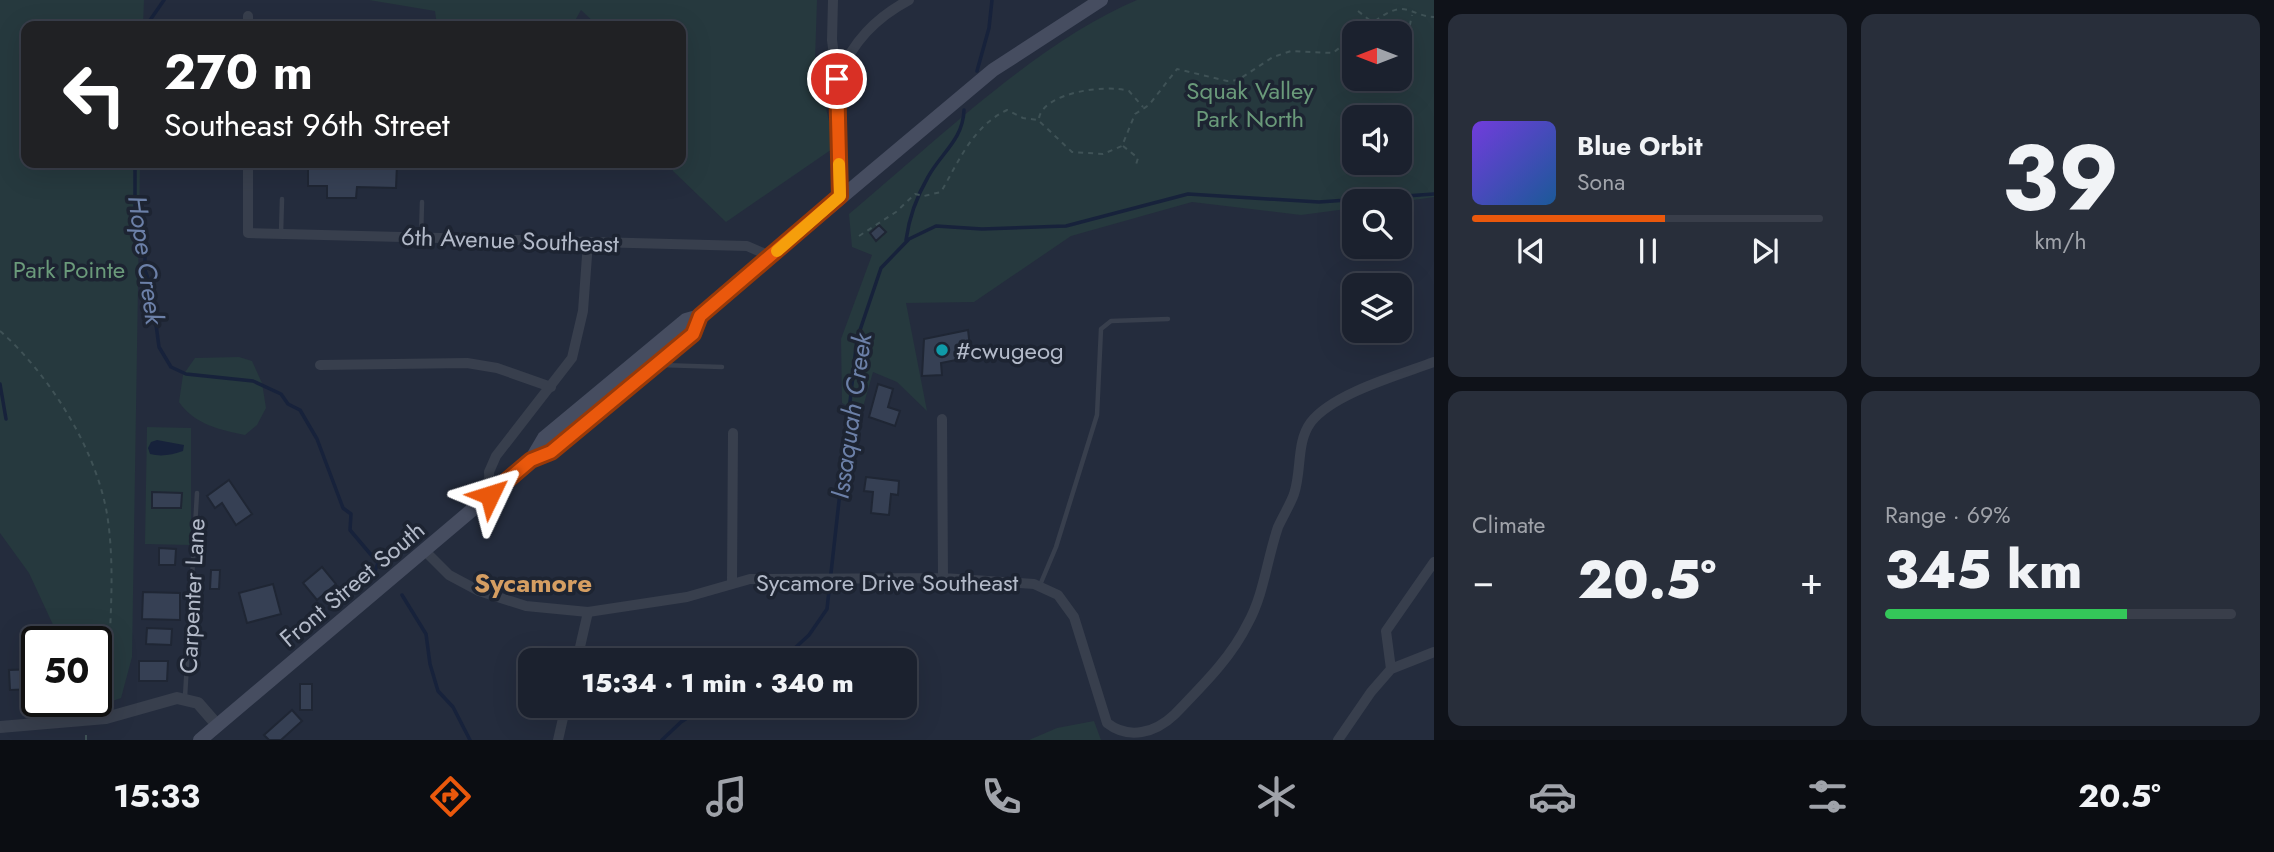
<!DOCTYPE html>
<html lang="en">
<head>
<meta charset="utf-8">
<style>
	body { margin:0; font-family:Jost,sans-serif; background:#282e3a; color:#f1f3f6; height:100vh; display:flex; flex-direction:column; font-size:26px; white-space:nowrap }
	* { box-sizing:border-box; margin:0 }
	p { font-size:23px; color:#a0a3aa }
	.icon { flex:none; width:38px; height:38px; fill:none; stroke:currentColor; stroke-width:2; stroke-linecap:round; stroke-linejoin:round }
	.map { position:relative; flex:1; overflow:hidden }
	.details { display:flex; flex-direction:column; gap:14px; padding:14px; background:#0f1219; width:840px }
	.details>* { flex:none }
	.hud { position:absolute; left:21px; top:21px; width:665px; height:147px; border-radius:14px; box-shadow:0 7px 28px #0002,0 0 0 2px #393e4a; background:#202124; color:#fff; overflow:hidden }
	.needle { width:46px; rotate:270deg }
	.tools { position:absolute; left:1342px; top:21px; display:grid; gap:14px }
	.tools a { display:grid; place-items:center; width:70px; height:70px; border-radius:14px; background:#1b212e; box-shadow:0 7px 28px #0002,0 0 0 2px #393e4a; font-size:35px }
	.speed { position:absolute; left:21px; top:626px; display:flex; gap:14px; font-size:35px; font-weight:700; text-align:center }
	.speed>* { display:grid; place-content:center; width:91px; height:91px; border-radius:50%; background:#1b212e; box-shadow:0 7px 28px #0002,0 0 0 2px #393e4a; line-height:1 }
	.speed .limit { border:4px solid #111; border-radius:10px; background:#fff; color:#111 }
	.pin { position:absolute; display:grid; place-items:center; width:60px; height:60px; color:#fff; margin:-30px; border:4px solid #fff; border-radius:50%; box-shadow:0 2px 7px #0007 }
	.me { position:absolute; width:77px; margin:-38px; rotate:49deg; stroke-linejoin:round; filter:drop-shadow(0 0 5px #0008) }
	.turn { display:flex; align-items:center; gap:24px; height:147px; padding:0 28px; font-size:32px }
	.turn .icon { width:91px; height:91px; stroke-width:2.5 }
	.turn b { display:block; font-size:49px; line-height:60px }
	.big { font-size:52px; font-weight:800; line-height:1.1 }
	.details .widget { flex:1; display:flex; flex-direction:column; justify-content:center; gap:10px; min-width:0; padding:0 24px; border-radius:14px; background:#282e3a }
	.details .dial { align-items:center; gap:0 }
	.dial b { font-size:91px; line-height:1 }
	.song { display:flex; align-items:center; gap:21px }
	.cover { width:84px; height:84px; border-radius:10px; background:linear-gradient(135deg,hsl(260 70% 55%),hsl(210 70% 35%)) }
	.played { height:7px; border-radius:4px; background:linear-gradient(90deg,#ea580c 55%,#393e4a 55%) }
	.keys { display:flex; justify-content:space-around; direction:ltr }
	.heat { display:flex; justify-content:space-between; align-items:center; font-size:38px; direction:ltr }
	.charge { height:10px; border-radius:5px; background:linear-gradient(90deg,#34c759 69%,#393e4a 0) }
	.details .tiles { flex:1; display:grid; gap:14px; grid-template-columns:repeat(2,1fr) }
	.trip { position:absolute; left:518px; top:648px; width:399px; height:70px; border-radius:14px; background:#1b212e; box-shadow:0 7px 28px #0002,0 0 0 2px #393e4a; font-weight:800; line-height:70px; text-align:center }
	.tabs { display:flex; height:112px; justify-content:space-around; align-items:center; background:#0b0d12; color:#a0a3aa }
	.tabs .icon { width:49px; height:49px }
	.tabs .selected { color:#ea580c }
	.tabs b { font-size:32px; color:#f1f3f6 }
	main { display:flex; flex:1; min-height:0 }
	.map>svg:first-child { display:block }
</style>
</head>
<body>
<main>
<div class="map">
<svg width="1434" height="740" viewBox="0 0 1434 740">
	<rect width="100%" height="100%" fill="#242c3d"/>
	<path fill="#26393e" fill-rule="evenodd" d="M0 0H144L143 26H26V163H140L132 657 121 698 81 712V702H96V642H61L29 573 0 533Z
		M369 0H817L815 61 835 147 726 222 673 171 670 163H681V26H598L581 10 572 26H437L435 11Z
		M1137 0H1434V197L1400 202 1354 201V208L1301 215 1192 202 1071 236 974 302 906 303 927 411 897 382 873 372 861 414 842 403 841 339 872 255 852 247 849 214C933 144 1037 42 1137 0ZM1354 33H1400V79H1354ZM1354 117H1400V163H1354Z
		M239 357 252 361 262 383 266 408 257 425 245 435C220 430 194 424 179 402L183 375 195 358Z
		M147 427 191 428V545L145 544Z
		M1094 721 1101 740H1029L1057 728Z"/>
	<path fill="#17223b" d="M157 440 184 445 183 451C172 455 161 457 150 454L148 448 151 442Z"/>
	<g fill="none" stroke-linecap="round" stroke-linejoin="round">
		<path stroke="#17223b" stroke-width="3.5" d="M146 26 164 0
			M977 71 989 28 992 0
			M135 163V215L145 246V270L151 287 159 347 171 367 186 374 253 381 281 394 288 404 300 410 317 439 343 508 351 514 350 530 378 563 375 571
			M906 240C909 218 917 196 928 177 941 153 963 140 964 110
			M0 384 6 419
			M402 595 426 634 430 664 438 691 453 707 470 740
			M782 660 809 635 827 609 857 339 881 268 909 239 936 226 982 229 1066 226 1188 194 1319 202 1434 194
			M662 740 681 722 707 705"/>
	</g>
	<path fill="#364054" stroke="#1f2634" stroke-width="2" d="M308 163 397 164 396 188 357 187 356 198H327V186H308Z
		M879 225 886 232 876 241 870 233Z
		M968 330 970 347H961V359L941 363 942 375 922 376 924 339Z
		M878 384 893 389 888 407 900 411 895 426 869 417Z
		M866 477 899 481 898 495 891 494 889 515 871 513 873 492 864 491Z
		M229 480 252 514 236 525 222 503 215 508 207 496Z
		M152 492 182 493 181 508H152Z
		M159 548 176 549 175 565H159Z
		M322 567 336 584 317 600 303 583Z
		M211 570H220L219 589H210Z
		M273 584 281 614 247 623 239 593Z
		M143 592 180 593V620L142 619Z
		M147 628 172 629 171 645 146 644Z
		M139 661H168L167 681H139Z
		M37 669V689L10 690 9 670Z
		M300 684H312V710H300Z
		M292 710 302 721 281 740H269L264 735Z"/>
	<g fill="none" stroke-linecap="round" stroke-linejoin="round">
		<path stroke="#3f5256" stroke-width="2" stroke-dasharray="5 5" stroke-linecap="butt" d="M1358 11 1372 22
			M1359 33C1369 26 1389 8 1402 9 1413 10 1422 17 1434 17
			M1411 45 1408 34 1412 15
			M1039 118C1044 92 1107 84 1129 91L1143 107
			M1123 146 1138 158 1135 168
			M859 236 896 212 915 194 924 196 941 192C959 161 972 127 1007 110L1023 118 1038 120 1072 152 1103 154 1122 146 1135 114 1149 105 1177 69 1227 81 1238 80 1273 57 1291 51 1333 53 1354 36
			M0 331C49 374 96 449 107 514 116 570 109 629 108 685
			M86 740V731"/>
		<path stroke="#383f4d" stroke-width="4.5" d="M281 233 282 199
			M421 237 422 202
			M661 365 722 367
			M1040 585 1056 547 1097 415 1101 329 1111 321 1168 319
			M96 697 108 693
			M185 697 197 493
			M94 702 97 718"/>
		<path stroke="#383f4d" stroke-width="10" d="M833 0 832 40 837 79 840 196
			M248 26V16
			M838 77C853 42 875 18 909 0
			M248 163V233L747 246 770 256
			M320 365 467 363 497 368 551 387
			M942 419 943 578
			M490 495 489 472 496 456 572 358 583 311 588 242
			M426 552 449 575 479 591 526 606 588 612 687 597 750 579 943 578 1034 584 1058 595 1074 617 1107 723C1129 740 1155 733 1175 714 1202 686 1231 658 1248 623 1264 594 1267 559 1278 527 1283 516 1290 505 1294 494 1302 470 1296 442 1311 422 1334 393 1399 375 1434 362
			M732 582 733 433
			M577 660 588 612
			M1391 669 1434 652
			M558 740 566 705
			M1338 740 1371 692 1391 669 1386 631 1434 562"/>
		<path stroke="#383f4d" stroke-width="12" d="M0 727 106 718 177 698 198 703 218 726"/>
		<path stroke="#464d60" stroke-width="14" d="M531 460 544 438 686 320 700 316 993 70 1101 0
			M200 740 531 460 551 451 693 334 700 316"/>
	</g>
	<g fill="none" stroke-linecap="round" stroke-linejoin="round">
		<defs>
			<path id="route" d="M490 495 531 460 551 452 693 334 700 316 840 196 837 79"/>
		</defs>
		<use href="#route" stroke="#983908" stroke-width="18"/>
		<use href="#route" stroke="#ea580c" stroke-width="12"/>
		<path stroke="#f59e0b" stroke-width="12" d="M777 251 840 196 839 164"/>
	</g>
	<circle fill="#0f9aa8" stroke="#1d2432" stroke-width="2.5" cx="942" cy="350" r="7"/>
	<g text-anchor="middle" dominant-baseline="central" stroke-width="7" stroke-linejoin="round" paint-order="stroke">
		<g font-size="24" fill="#6a9a7a" stroke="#1d2432">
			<text x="1250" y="90">Squak Valley<tspan x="1250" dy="28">Park North</tspan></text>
			<text x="69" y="269">Park Pointe</text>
		</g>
		<g font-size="24" fill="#b3bac9" stroke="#1d2432">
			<text transform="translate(510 240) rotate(2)">6th Avenue Southeast</text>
			<text x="887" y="582">Sycamore Drive Southeast</text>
			<text transform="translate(352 584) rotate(-40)">Front Street South</text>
			<text transform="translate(192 596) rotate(-87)">Carpenter Lane</text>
		</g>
		<g font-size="24" fill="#b3bac9" stroke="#1d2432" text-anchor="start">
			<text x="956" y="350">#cwugeog</text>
		</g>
		<g font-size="26" font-style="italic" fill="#6c80a8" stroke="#1d2432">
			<text transform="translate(146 260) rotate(82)">Hope Creek</text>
			<text transform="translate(851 416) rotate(-82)">Issaquah Creek</text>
		</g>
		<g font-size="26" font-weight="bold" fill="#d59e62" stroke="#1d2432">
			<text x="533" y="583">Sycamore</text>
		</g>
	</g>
</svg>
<div class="tools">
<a><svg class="needle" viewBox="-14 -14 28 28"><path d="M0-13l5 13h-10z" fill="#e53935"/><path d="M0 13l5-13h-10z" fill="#a0a3aa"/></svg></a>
<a><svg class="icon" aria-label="sound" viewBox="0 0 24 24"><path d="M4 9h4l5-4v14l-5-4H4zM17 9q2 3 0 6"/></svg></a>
<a><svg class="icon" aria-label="search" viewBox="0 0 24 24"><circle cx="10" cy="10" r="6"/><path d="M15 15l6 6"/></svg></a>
<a><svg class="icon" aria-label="layers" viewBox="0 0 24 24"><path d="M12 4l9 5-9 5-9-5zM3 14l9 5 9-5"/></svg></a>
</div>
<div class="speed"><div class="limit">50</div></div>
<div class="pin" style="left:837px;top:79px;background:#d93025"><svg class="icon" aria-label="arrive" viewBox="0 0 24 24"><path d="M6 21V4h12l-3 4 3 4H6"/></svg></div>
<svg class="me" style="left:490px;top:495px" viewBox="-20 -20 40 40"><path d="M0-17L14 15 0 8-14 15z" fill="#ea580c" stroke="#fff" stroke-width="4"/></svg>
<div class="trip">15:34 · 1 min · 340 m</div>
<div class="hud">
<div class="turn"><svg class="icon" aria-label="left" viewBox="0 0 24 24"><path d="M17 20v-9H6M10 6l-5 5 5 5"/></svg><div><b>270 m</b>Southeast 96th Street</div></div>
</div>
</div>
<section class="details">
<div class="tiles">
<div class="widget">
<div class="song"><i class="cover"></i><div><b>Blue Orbit</b><p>Sona</p></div></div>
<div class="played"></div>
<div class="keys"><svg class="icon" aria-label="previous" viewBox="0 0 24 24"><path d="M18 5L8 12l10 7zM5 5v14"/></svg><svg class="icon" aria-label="pause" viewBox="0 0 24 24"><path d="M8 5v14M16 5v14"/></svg><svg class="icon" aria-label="next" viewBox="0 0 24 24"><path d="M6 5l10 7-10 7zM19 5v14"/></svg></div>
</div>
<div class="widget dial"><b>39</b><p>km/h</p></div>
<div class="widget"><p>Climate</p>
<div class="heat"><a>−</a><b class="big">20.5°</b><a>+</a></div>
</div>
<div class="widget"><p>Range · 69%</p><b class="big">345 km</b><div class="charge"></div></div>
</div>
</section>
</main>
<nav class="tabs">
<b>15:33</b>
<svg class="icon selected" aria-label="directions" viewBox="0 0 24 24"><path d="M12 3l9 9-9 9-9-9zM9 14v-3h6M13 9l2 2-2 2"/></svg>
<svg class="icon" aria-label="music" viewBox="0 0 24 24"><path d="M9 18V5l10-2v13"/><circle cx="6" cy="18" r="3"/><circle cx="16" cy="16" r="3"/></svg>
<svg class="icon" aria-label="phone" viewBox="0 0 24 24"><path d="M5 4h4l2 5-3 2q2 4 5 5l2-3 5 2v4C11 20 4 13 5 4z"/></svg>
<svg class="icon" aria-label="climate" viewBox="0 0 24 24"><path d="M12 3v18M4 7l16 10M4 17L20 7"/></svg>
<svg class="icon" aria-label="car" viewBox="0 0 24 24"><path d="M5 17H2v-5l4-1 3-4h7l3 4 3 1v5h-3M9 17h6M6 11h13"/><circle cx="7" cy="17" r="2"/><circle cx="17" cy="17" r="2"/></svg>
<svg class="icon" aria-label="filters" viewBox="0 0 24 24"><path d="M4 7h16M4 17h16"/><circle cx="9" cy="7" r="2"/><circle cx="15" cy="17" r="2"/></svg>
<b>20.5°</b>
</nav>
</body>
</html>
